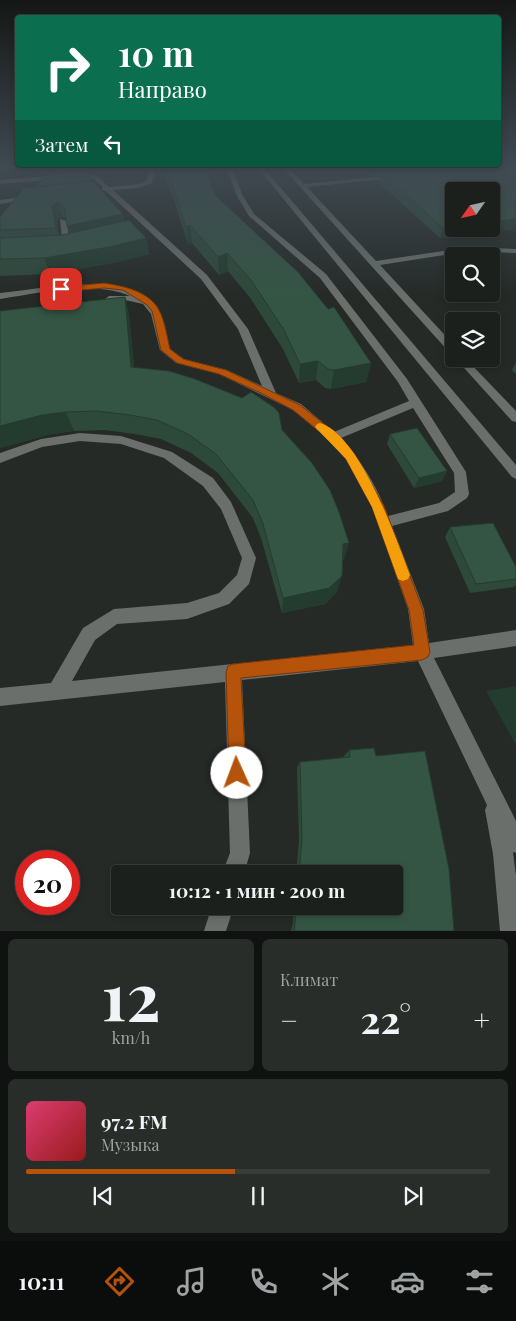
<!DOCTYPE html>
<html lang="ru">
<head>
<meta charset="utf-8">
<style>
	body { margin:0; font-family:"Playfair Display",serif; background:#292d2a; color:#f1f3f6; height:100vh; display:flex; flex-direction:column; font-size:19px; white-space:nowrap }
	* { box-sizing:border-box; margin:0 }
	p { font-size:16px; color:#a0a3a4 }
	.icon { flex:none; width:28px; height:28px; fill:none; stroke:currentColor; stroke-width:2; stroke-linecap:round; stroke-linejoin:round }
	.map { position:relative; height:931px; overflow:hidden }
	.sheet { display:flex; flex-direction:column; gap:8px; padding:8px; background:#0f1210; flex:1 }
	.sheet>* { flex:none }
	.guide { position:absolute; left:15px; top:15px; width:486px; height:152px; border-radius:5px; box-shadow:0 2px 8px #0003,0 0 0 1px #3a3e3b; background:#0b6e4f; color:#fff; overflow:hidden }
	.needle { width:32px; rotate:236deg }
	.buttons { position:absolute; left:445px; top:182px; display:grid; gap:10px }
	.buttons a { display:grid; place-items:center; width:55px; height:55px; border-radius:5px; background:#1c201d; box-shadow:0 2px 8px #0003,0 0 0 1px #3a3e3b; font-size:25px }
	.speed { position:absolute; left:15px; top:850px; display:flex; gap:10px; font-size:25px; font-weight:700; text-align:center }
	.speed>* { display:grid; place-content:center; width:65px; height:65px; border-radius:50%; background:#1c201d; box-shadow:0 2px 8px #0003,0 0 0 1px #3a3e3b; line-height:1 }
	.speed .limit { border:8px solid #d22; background:#fff; color:#111 }
	.pin { position:absolute; display:grid; place-items:center; width:42px; height:42px; color:#fff; margin:-21px; border-radius:10px; box-shadow:0 2px 8px #0006 }
	.me { position:absolute; width:55px; margin:-28px; rotate:358deg; stroke-linejoin:round; filter:drop-shadow(0 0 4px #0008) }
	.turn { display:flex; align-items:center; gap:18px; height:105px; padding:0 20px; font-size:22px }
	.turn .icon { width:65px; height:65px; stroke-width:2.5 }
	.turn b { display:block; font-size:35px; line-height:42px }
	.then { display:flex; align-items:center; height:48px; padding:0 20px; background:#0003; gap:10px; font-size:19px }
	.big { font-size:38px; font-weight:700; line-height:1.1 }
	.sheet .widget { flex:1; display:flex; flex-direction:column; justify-content:center; gap:8px; min-width:0; padding:0 18px; border-radius:8px; background:#292d2a }
	.sheet .dial { align-items:center; gap:0 }
	.dial b { font-size:65px; line-height:1 }
	.song { display:flex; align-items:center; gap:15px }
	.cover { width:60px; height:60px; border-radius:8px; background:linear-gradient(135deg,hsl(340 70% 55%),hsl(0 70% 35%)) }
	.played { height:5px; border-radius:2px; background:linear-gradient(90deg,#b45309 45%,#3a3e3b 45%) }
	.keys { display:flex; justify-content:space-around; direction:ltr }
	.heat { display:flex; justify-content:space-between; align-items:center; font-size:28px; direction:ltr }
	.sheet .tiles { flex:1; display:grid; gap:8px; grid-template-columns:1fr 1fr }
	.widget:last-child { grid-column:span 2 }
	.trip { position:absolute; left:111px; top:865px; width:292px; height:50px; border-radius:5px; background:#1c201d; box-shadow:0 2px 8px #0003,0 0 0 1px #3a3e3b; font-weight:700; line-height:50px; text-align:center }
	.menu { display:flex; height:80px; justify-content:space-around; align-items:center; background:#0b0d0c; color:#a0a3a4 }
	.menu .icon { width:35px; height:35px }
	.menu .active { color:#b45309 }
	.menu b { font-size:22px; color:#f1f3f6 }
	.map>svg:first-child { display:block }
</style>
</head>
<body>
<div class="map">
<svg width="516" height="931" viewBox="0 0 516 931">
	<rect width="100%" height="100%" fill="#252a27"/>
	<path fill="#243c2f" d="M516 686V745L486 691Z"/>
	<g fill="none" stroke-linecap="round" stroke-linejoin="round">
		<path fill="#6a6f6c" fill-rule="evenodd" d="M148 168H154L155 176 152 183 139 188 113 190 207 275 248 329 276 393 301 404 334 432 409 401 398 382 320 278 249 216 237 196 226 168H232L243 196 254 214 326 274 407 379 466 472 469 494 467 498 448 511 392 526 424 609 429 643 516 630V646L434 658 516 821V853L513 852 516 876V931H500L493 854 485 810 487 805 418 661 242 680 250 853 244 874H222L230 853 225 682 0 706V688L51 683 83 628 114 609 187 603 219 593 237 575 242 558 221 509 203 486 164 458 121 444 80 441 42 447 0 463V453L41 439 80 433 121 436 172 452 213 478 231 502 256 558 249 584 229 604 187 619 117 624 95 640 72 681 413 645 408 609 372 507 346 459 329 440 293 410 219 374 176 363 160 350 151 314 143 304 125 300 109 302 105 299 109 296H130C91 280 41 293 0 299V293C46 288 95 276 140 293V297L149 300 157 307 164 324 170 349 184 359 227 370 262 386 238 329 201 279 106 191 102 190 103 187 94 179 85 177 0 184V180L85 173 98 177 109 187 138 184 147 181ZM413 408 454 473 455 492 439 503 388 516C378 488 361 460 341 438Z
			M258 168H264L516 465V479L512 477Z
			M283 168H289L304 184 396 175 394 178 307 187 376 261 470 247 516 249V253L470 251 380 265 454 345V354L450 353Z
			M30 196 33 198 32 199 0 204V200Z
			M60 219 67 221 70 249 63 247Z
			M456 359H466L516 411V422L512 421Z
			M212 906H234L226 931H204Z"/>
	</g>
	<path fill="#2d493a" fill-rule="evenodd" d="M17 168H90L91 173 85 171 50 174V172L19 174Z
		M161 168H207L211 186 217 197 371 363 366 382 331 389 325 388 316 380 299 383 283 349 251 299 228 271 219 275 192 243 188 244 173 197Z
		M363 168H516V229L440 238 378 182 379 175 372 176Z
		M91 181 125 221 146 238 149 254 113 263 50 274 0 276V217ZM62 217 66 219 69 234 59 235 57 221Z
		M125 297 129 315 134 367 282 430 344 560H343L337 592 325 604 282 613 262 541 253 518 218 473 191 453 161 439 135 434 104 430 74 431 51 434 0 448Z
		M516 362V374L512 370Z
		M390 434 442 481 414 488 387 444Z
		M450 527 516 567V585L514 587 470 593 445 537Z
		M349 750 376 756 454 931H291L293 923 294 906H395V874H296L299 841 297 768 300 762 343 758V757Z"/>
	<path fill="#243c30" d="M17 168H84L85 171 50 174V172L19 174Z
		M373 168H468L380 172 379 175 372 176Z
		M58 202 62 217 57 221 61 243 56 228 52 206Z
		M123 214 126 229 72 242 67 226Z
		M516 219V229L440 238 443 228 454 227V229H491V222Z
		M190 225 192 243 188 244 186 227Z
		M146 238 149 254 113 263 50 274 44 258Z
		M227 253 228 271 219 275 218 257Z
		M125 297 129 315 136 386 131 367Z
		M318 361 316 380 299 383 300 364Z
		M371 363 366 382 331 389 334 370Z
		M66 412 74 431 51 434 0 448V426L42 415Z
		M447 471 442 481 414 488 419 478Z
		M349 543 344 560 339 561 343 544Z
		M342 576 337 592 325 604 282 613 283 598Z"/>
	<path fill="#345544" stroke="#243c30" d="M165 168H207L211 186 217 197 298 272 328 309 334 307 371 363 334 370 328 369 318 361 300 364 284 330 251 280 227 253 218 257 190 225 186 227 171 181Z
		M428 168H516V219L491 222V191H454V227L443 228 380 172Z
		M84 174 90 176V181L36 187 43 178Z
		M92 181 123 214 67 226 64 206 58 202 52 206 56 228 0 230V217L24 188Z
		M129 220 146 238 109 247 44 258 0 259V238L62 235Z
		M125 297 131 367 169 371 195 379 242 398 251 392 275 408 279 413 282 430 312 463 330 490 339 512 349 543 343 544 342 576 329 588 283 598 263 524 253 500 216 454 188 434 157 420 130 415 97 411 66 412 42 415 0 426V311Z
		M417 428 447 471 419 478 390 434Z
		M493 523 516 567V579L476 584 450 527Z
		M374 748 376 756 425 751 449 869 454 931H294L297 906H395V874H299L302 840 300 762 350 757 349 750Z"/>
	<linearGradient id="sky" x2="0" y2="1"><stop stop-color="#141715"/><stop offset="0.56" stop-color="#404a52"/><stop offset="1" stop-color="#404a52" stop-opacity="0"/></linearGradient>
	<rect width="516" height="298" fill="url(#sky)"/>
	<path fill="#b45309" stroke="#753606" d="M104 283C123 286 149 291 159 310 165 321 167 337 170 349L183 359 226 370 300 405 337 434 354 453 384 506 423 610 430 652 428 657 422 660 241 678 246 773 243 779 237 782 231 779 229 773 226 672 228 666 233 664 414 645 409 610 372 507 346 459 330 440 293 410 261 393 219 374 177 363 161 350 152 311 147 305 123 290 104 288 61 292 57 289 61 287Z"/>
	<path fill="#f59e0b" d="M320 423C360 435 396 538 410 575L408 579 403 581 398 579 372 507 346 459 315 427 317 424Z"/>
</svg>
<div class="buttons">
<a><svg class="needle" viewBox="-14 -14 28 28"><path d="M0-13l5 13h-10z" fill="#e53935"/><path d="M0 13l5-13h-10z" fill="#a0a3a4"/></svg></a>
<a><svg class="icon" aria-label="search" viewBox="0 0 24 24"><circle cx="10" cy="10" r="6"/><path d="M15 15l6 6"/></svg></a>
<a><svg class="icon" aria-label="layers" viewBox="0 0 24 24"><path d="M12 4l9 5-9 5-9-5zM3 14l9 5 9-5"/></svg></a>
</div>
<div class="speed"><div class="limit">20</div></div>
<div class="pin" style="left:61px;top:289px;background:#d93025"><svg class="icon" aria-label="arrive" viewBox="0 0 24 24"><path d="M6 21V4h12l-3 4 3 4H6"/></svg></div>
<svg class="me" style="left:237px;top:773px" viewBox="-20 -20 40 40"><circle r="19" fill="#fff"/><path d="M0-13L10 11 0 6-10 11z" fill="#b45309"/></svg>
<div class="trip">10:12 · 1 мин · 200 m</div>
<div class="guide">
<div class="turn"><svg class="icon" aria-label="right" viewBox="0 0 24 24"><path d="M7 20v-9h11M14 6l5 5-5 5"/></svg><div><b>10 m</b>Направо</div></div>
<div class="then">Затем<svg class="icon" aria-label="left" viewBox="0 0 24 24"><path d="M17 20v-9H6M10 6l-5 5 5 5"/></svg></div>
</div>
</div>
<section class="sheet">
<div class="tiles">
<div class="widget dial"><b>12</b><p>km/h</p></div>
<div class="widget"><p>Климат</p>
<div class="heat"><a>−</a><b class="big">22°</b><a>+</a></div>
</div>
<div class="widget">
<div class="song"><i class="cover"></i><div><b>97.2 FM</b><p>Музыка</p></div></div>
<div class="played"></div>
<div class="keys"><svg class="icon" aria-label="previous" viewBox="0 0 24 24"><path d="M18 5L8 12l10 7zM5 5v14"/></svg><svg class="icon" aria-label="pause" viewBox="0 0 24 24"><path d="M8 5v14M16 5v14"/></svg><svg class="icon" aria-label="next" viewBox="0 0 24 24"><path d="M6 5l10 7-10 7zM19 5v14"/></svg></div>
</div>
</div>
</section>
<nav class="menu">
<b>10:11</b>
<svg class="icon active" aria-label="directions" viewBox="0 0 24 24"><path d="M12 3l9 9-9 9-9-9zM9 14v-3h6M13 9l2 2-2 2"/></svg>
<svg class="icon" aria-label="music" viewBox="0 0 24 24"><path d="M9 18V5l10-2v13"/><circle cx="6" cy="18" r="3"/><circle cx="16" cy="16" r="3"/></svg>
<svg class="icon" aria-label="phone" viewBox="0 0 24 24"><path d="M5 4h4l2 5-3 2q2 4 5 5l2-3 5 2v4C11 20 4 13 5 4z"/></svg>
<svg class="icon" aria-label="climate" viewBox="0 0 24 24"><path d="M12 3v18M4 7l16 10M4 17L20 7"/></svg>
<svg class="icon" aria-label="car" viewBox="0 0 24 24"><path d="M5 17H2v-5l4-1 3-4h7l3 4 3 1v5h-3M9 17h6M6 11h13"/><circle cx="7" cy="17" r="2"/><circle cx="17" cy="17" r="2"/></svg>
<svg class="icon" aria-label="filters" viewBox="0 0 24 24"><path d="M4 7h16M4 17h16"/><circle cx="9" cy="7" r="2"/><circle cx="15" cy="17" r="2"/></svg>
</nav>
</body>
</html>
